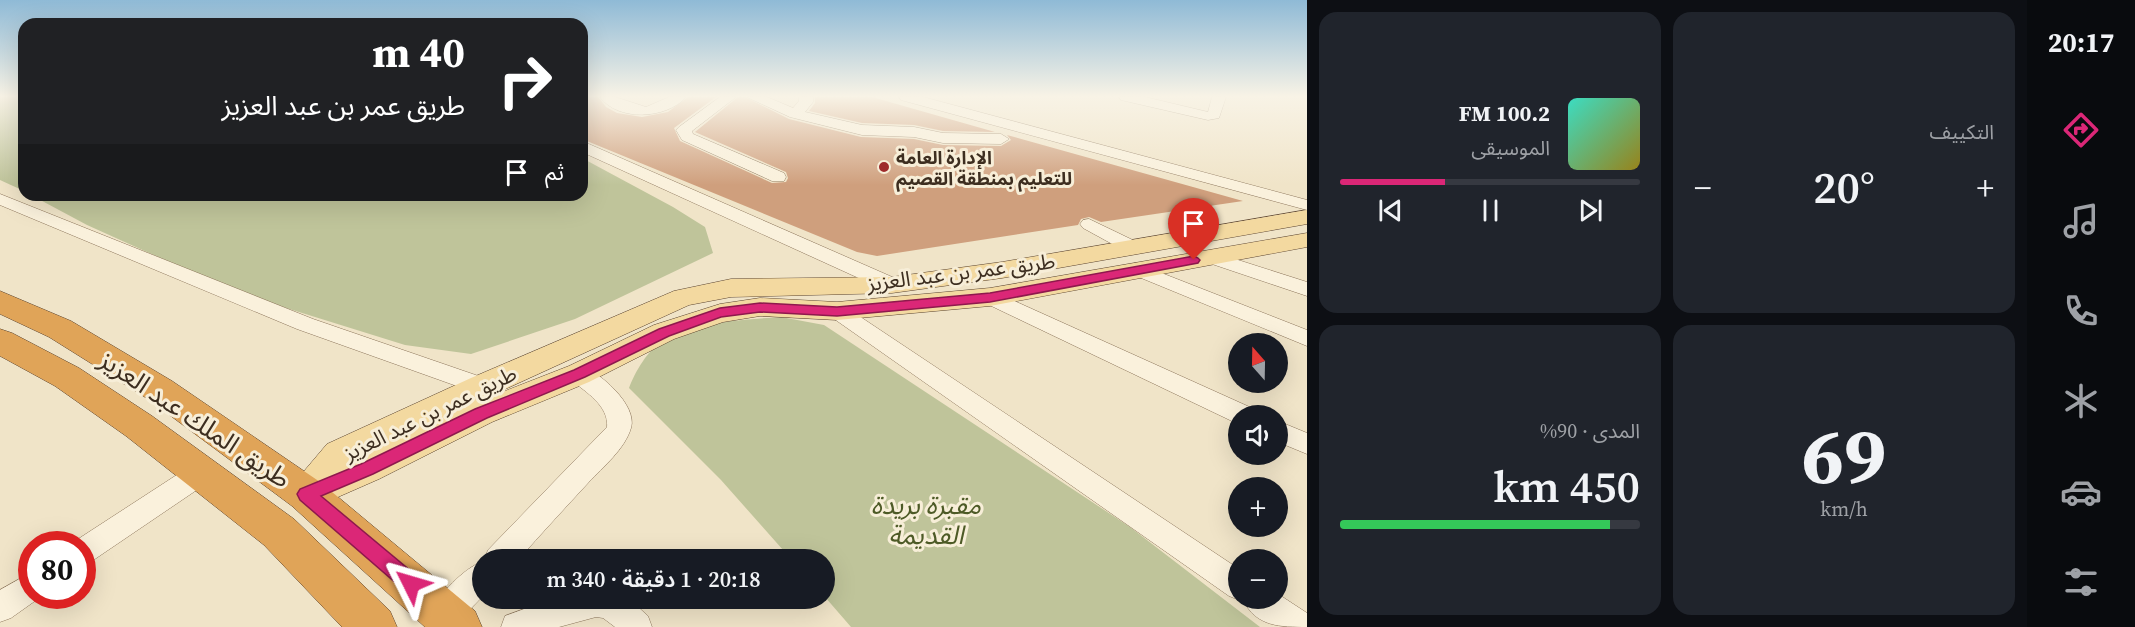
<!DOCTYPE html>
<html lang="ar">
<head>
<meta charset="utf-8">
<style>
	body { margin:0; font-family:"Source Serif 4","Noto Sans Arabic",serif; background:#20242c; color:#f1f3f6; direction:rtl; height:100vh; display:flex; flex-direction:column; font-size:22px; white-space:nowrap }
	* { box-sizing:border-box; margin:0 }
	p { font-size:20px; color:#9ea1a6 }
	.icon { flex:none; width:33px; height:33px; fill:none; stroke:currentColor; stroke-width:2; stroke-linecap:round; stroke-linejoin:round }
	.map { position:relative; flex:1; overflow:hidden; direction:ltr }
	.sheet { display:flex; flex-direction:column; gap:12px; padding:12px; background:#0d0f14; width:720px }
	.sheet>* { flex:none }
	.guide { position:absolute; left:18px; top:18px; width:570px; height:183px; border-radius:18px; box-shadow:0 6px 24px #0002; direction:rtl; background:#202124; color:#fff; overflow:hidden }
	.needle { width:39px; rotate:340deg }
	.controls { position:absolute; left:1228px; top:333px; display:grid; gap:12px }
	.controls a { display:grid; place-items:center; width:60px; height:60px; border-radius:50%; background:#171b24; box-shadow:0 6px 24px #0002; font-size:30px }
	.speed { position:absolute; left:18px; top:531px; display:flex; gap:12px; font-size:30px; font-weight:700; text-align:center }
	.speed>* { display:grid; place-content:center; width:78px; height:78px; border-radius:50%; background:#171b24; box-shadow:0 6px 24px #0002; line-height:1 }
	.speed .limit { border:9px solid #d22; background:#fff; color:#111 }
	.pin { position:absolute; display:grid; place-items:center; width:51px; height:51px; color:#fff; margin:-62px -26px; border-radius:50% 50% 50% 0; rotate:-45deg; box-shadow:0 0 6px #0007 }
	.pin .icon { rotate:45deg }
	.me { position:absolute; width:66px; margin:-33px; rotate:310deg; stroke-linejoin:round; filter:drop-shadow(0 0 4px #0008) }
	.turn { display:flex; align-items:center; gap:21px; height:126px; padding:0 24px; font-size:27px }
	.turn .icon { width:78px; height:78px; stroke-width:2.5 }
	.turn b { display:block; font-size:42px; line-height:51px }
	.then { display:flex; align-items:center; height:57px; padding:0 24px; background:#0003; gap:12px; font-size:22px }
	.big { font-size:45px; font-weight:600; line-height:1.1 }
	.sheet .tile { flex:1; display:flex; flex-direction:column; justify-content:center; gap:9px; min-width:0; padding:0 21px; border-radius:18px; background:#20242c }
	.sheet .dial { align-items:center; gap:0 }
	.dial b { font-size:78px; line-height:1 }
	.song { display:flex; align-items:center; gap:18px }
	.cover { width:72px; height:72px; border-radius:9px; background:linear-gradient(135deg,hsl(170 70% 55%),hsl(50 70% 35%)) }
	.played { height:6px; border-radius:3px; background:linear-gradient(90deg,#db2777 35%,#363941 35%) }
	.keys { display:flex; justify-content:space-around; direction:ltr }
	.heat { display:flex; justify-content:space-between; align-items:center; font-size:33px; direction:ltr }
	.charge { height:9px; border-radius:4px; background:linear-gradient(90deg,#34c759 90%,#363941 0) }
	.sheet .tiles { flex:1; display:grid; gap:12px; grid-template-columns:repeat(2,1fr) }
	.trip { position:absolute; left:472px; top:549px; width:363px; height:60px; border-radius:30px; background:#171b24; box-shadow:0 6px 24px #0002; font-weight:600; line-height:60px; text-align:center; direction:rtl }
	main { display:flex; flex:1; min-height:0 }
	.menu { display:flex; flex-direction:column; width:108px; justify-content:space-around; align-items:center; background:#090b0e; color:#9ea1a6 }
	.menu .icon { width:42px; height:42px }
	.menu .current { color:#db2777 }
	.menu b { font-size:27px; color:#f1f3f6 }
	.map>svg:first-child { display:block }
</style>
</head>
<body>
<main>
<nav class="menu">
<b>20:17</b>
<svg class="icon current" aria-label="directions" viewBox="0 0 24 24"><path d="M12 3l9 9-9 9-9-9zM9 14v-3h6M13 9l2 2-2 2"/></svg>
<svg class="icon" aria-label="music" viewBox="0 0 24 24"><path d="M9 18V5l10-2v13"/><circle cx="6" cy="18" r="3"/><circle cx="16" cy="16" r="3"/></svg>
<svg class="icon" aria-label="phone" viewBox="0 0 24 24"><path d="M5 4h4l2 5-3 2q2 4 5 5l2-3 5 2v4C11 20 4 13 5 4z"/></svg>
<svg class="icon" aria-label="climate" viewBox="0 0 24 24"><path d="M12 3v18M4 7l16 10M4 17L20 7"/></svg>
<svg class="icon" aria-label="car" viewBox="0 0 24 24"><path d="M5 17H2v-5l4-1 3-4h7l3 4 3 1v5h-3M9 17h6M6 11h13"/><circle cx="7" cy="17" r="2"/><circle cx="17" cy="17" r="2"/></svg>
<svg class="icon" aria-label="filters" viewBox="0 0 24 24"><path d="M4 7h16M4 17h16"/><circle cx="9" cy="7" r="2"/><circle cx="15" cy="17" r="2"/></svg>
</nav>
<section class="sheet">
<div class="tiles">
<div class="tile"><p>التكييف</p>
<div class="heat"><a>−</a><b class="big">20°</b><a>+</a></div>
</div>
<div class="tile">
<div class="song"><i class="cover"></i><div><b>100.2 FM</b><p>الموسيقى</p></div></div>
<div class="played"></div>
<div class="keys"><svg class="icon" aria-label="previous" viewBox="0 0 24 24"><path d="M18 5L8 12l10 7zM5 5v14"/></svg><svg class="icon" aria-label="pause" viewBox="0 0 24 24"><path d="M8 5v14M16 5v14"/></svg><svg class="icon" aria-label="next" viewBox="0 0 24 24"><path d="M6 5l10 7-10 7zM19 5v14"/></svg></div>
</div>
<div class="tile dial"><b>69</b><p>km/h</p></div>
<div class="tile"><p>المدى · 90%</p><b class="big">450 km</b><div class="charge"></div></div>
</div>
</section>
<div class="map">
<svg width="1307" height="627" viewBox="0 0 1307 627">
	<rect width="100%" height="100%" fill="#f0e4c8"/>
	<path fill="#bfc49a" d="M0 97H24V191L0 180Z
		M582 158 673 207 705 227 713 253 575 319 471 354 405 345 238 293 87 225 31 195H582Z
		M781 317 824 325 1130 527 1260 627H851L825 597V560L791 559 721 480 629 388C635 372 648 349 664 340 700 321 740 320 781 317Z"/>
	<path fill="#cf9f7d" d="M582 97H598L606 107 617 113 642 117 668 112 688 97H716L674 128 680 141 772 183 786 182 788 178 786 172 695 132 738 97H745L789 119 861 137 914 139 943 145 1001 146 1011 140 1007 135 1243 201 1101 222 1089 217 1081 219 1078 225 877 256 857 252 582 139Z
		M815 97H872L995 132 943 131 914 125 862 123 809 111 815 103Z"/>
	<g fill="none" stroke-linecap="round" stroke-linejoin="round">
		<defs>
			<path id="minor" d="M600 97H615L646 107 669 97H686C667 119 618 122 600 97Z
				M720 97H736L692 131 693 134 784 173 786 177 784 181H772L682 140 676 130 679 127Z
				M747 97H767L793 108 799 101V97H813V102L805 112 862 125 914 127 943 133 1001 134 1009 139 1001 144 943 143 914 137 862 135 790 117Z
				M899 97H923L1307 200V210L901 100Z
				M1119 97H1145L1208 112 1212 97H1226L1219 118 1208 120 1121 100Z
				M582 141 899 280 902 285 899 290 892 292 885 290 582 152Z
				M0 194 313 319 490 380 494 386 490 392 482 395 297 329 0 205Z
				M1089 219 1139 243 1141 247 1139 251H1125L1083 228 1080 224 1083 220Z
				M1213 252 1307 282V296L1206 262 1203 258 1206 254Z
				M1136 263 1307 330V346L1129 273 1126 269 1129 265Z
				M990 290 1254 409 1257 416H1239V424L1236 423 983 302 980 297 983 292Z
				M837 304 844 306 1239 569V598H1278V594L1307 613V627C1281 627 1255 627 1243 599L1239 600 1229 596 830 316 827 311 830 306Z
				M579 365C599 371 638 405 631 428 625 449 603 467 589 482 565 508 541 534 518 560H484L488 550 607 427C609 406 586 392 571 380L568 374 571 368Z
				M1278 421 1307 433V454L1278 442Z
				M201 462 210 465 214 473 210 481 92 561 82 565V544H71L72 543 192 465Z
				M483 561V596C469 610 457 627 435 624L431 613C439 594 463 569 483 561Z
				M32 572V596H42L11 618 0 622V590Z
				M554 598H628L648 616 652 627H615L603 618 596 617 559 627H501L505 616Z"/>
			<path id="major" d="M1307 210V224L1002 278 892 293 731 297 689 305 477 402 569 366 654 325 720 304 760 298 837 302 990 288 1307 233V247L990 306 837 320 760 316 723 322 674 339 589 382 492 422 379 479 322 504 306 509 294 505 289 494 294 483 327 444 471 378 674 291 731 279 892 277 1002 262Z"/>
			<path id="highway" d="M0 291 71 321 172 381 320 482 475 611 482 627H425L292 506 148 399 49 337 0 314Z
				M0 329 12 333 79 368 152 416 294 519 390 611 397 627H342L264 545 126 436 55 386 0 356Z"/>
		</defs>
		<use href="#minor" stroke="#8d765c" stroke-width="1"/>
		<use href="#major" stroke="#5b4430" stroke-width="1"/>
		<use href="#highway" stroke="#5b4430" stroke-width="1"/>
		<use href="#minor" fill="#faf1dc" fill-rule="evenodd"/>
		<use href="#major" fill="#f3d9a0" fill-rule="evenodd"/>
		<use href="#highway" fill="#e0a458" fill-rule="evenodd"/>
	</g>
	<linearGradient id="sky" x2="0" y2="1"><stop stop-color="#8fbad6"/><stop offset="0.52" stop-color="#f8f3e6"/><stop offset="1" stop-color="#f8f3e6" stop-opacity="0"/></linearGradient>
	<rect width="1307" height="185" fill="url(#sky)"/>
	<path fill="#db2777" stroke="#8e194d" stroke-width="1.5" d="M1194 256 1198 258 1200 260 1198 263 990 302 837 316 760 312 721 317 669 336 585 377 487 418 373 474 321 496 418 577 420 584 418 590 411 593 404 590 300 500 297 494 300 489 361 464 475 409 574 370 659 329 720 308 760 303 837 307 990 293Z"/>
	<circle fill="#9e2a2b" stroke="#f7eed8" stroke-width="2" cx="884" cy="167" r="6"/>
	<g text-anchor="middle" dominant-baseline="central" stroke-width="6" stroke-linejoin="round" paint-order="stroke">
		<g font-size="18" font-weight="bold" fill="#3d2e20" stroke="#f7eed8" text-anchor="start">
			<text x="896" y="157">الإدارة العامة<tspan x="896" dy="21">للتعليم بمنطقة القصيم</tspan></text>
		</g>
		<g font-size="21" fill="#3d2e20" stroke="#f7eed8">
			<text transform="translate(961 272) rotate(-7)">طريق عمر بن عبد العزيز</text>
			<text transform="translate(430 413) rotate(-26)">طريق عمر بن عبد العزيز</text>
		</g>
		<g font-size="26" fill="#3d2e20" stroke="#f7eed8">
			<text transform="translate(195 419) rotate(34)">طريق الملك عبد العزيز</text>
		</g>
		<g font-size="26" font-style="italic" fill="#4d5a26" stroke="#f7eed8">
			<text x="926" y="505">مقبرة بريدة<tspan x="926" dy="30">القديمة</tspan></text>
		</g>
	</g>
</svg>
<div class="controls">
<a><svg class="needle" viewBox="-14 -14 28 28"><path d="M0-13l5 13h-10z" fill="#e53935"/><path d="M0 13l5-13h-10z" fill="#9ea1a6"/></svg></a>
<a><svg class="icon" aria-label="sound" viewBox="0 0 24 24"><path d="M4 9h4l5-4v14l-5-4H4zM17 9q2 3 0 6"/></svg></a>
<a>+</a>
<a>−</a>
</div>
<div class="speed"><div class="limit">80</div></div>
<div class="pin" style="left:1194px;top:260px;background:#d93025"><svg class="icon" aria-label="arrive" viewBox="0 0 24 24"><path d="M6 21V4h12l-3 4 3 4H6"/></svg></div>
<svg class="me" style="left:411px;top:584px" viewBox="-20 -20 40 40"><path d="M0-17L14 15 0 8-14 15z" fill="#db2777" stroke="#fff" stroke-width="4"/></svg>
<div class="trip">20:18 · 1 دقيقة · 340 m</div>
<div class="guide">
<div class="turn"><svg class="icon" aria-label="right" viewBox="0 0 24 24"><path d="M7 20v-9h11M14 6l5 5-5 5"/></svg><div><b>40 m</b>طريق عمر بن عبد العزيز</div></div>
<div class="then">ثم<svg class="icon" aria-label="arrive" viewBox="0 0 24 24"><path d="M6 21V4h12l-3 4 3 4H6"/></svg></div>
</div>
</div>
</main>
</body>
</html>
